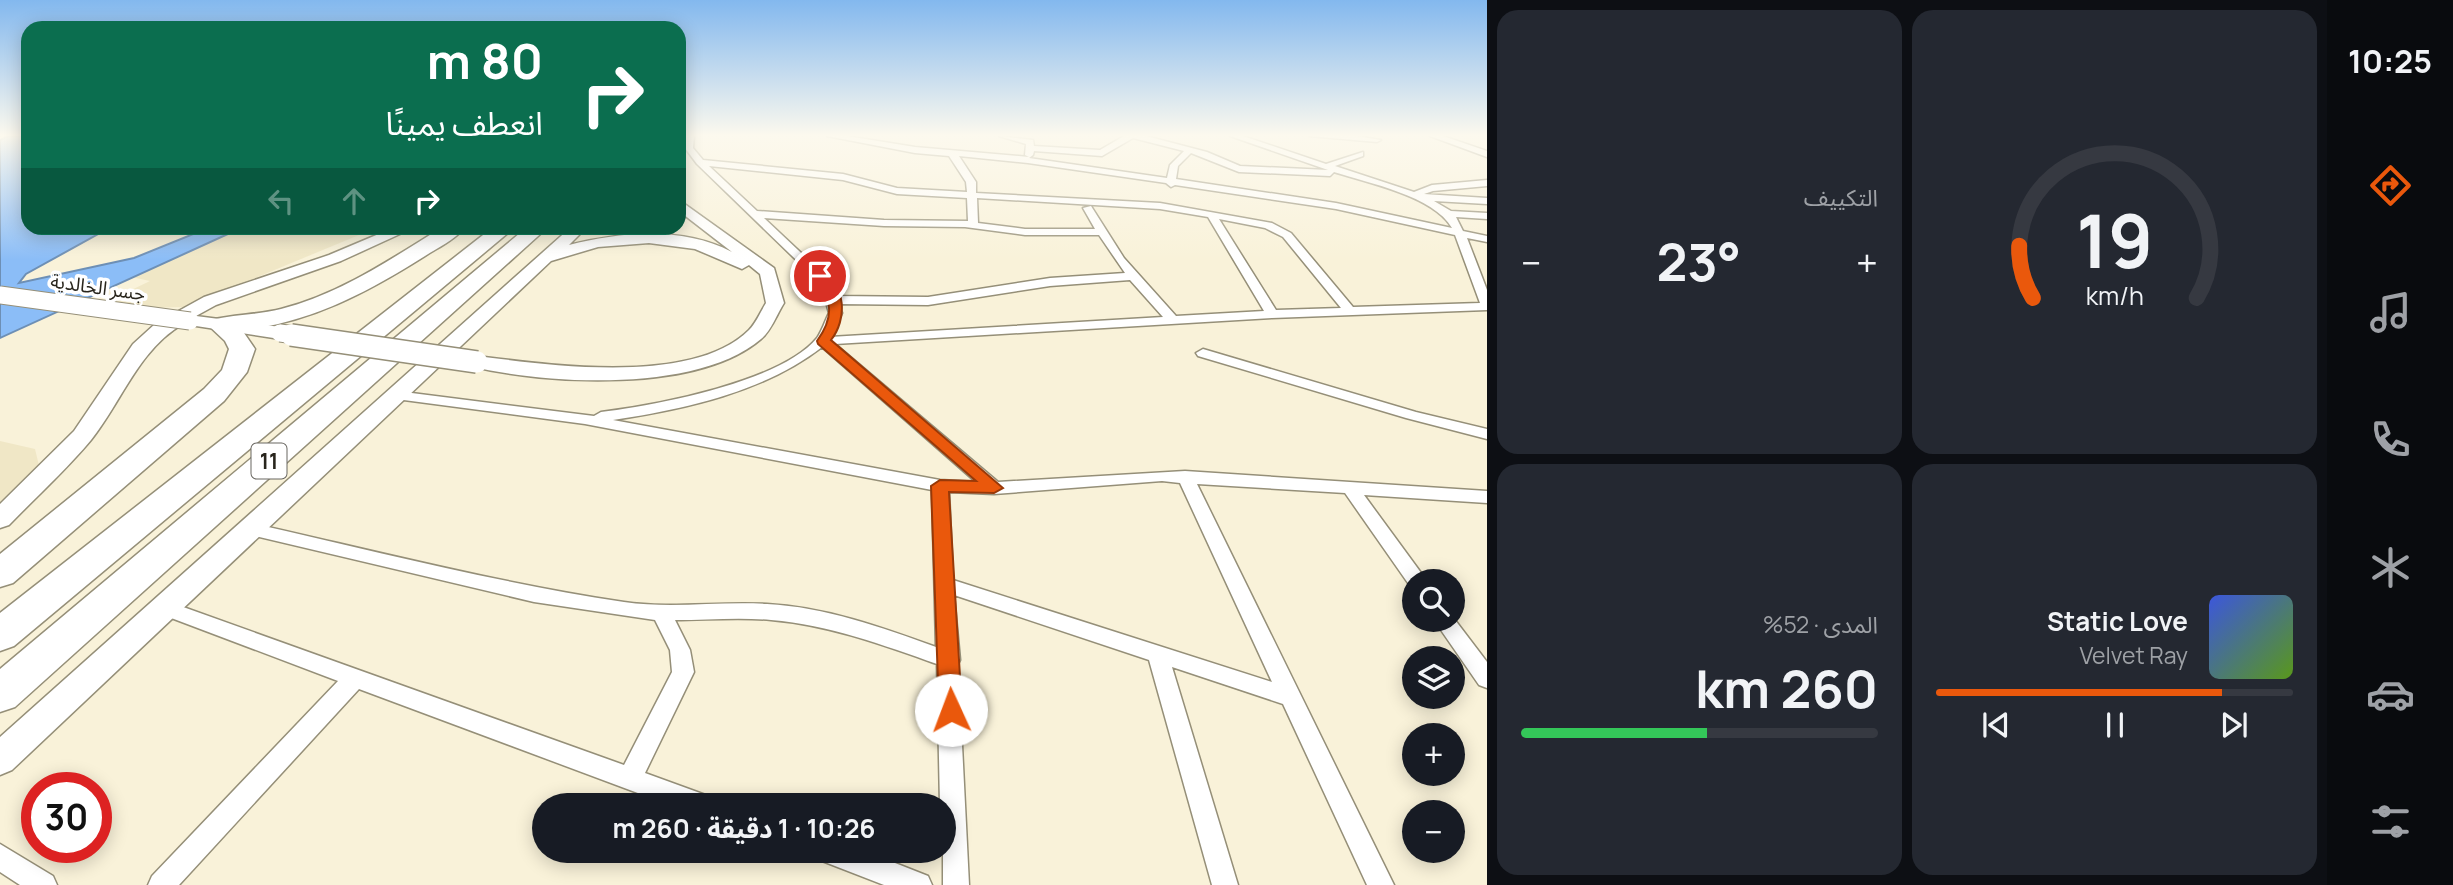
<!DOCTYPE html>
<html lang="ar">
<head>
<meta charset="utf-8">
<style>
	body { margin:0; font-family:Manrope,"Noto Sans Arabic",sans-serif; background:#242831; color:#f1f3f6; direction:rtl; height:100vh; display:flex; flex-direction:column; font-size:26px; white-space:nowrap }
	* { box-sizing:border-box; margin:0 }
	p { font-size:23px; color:#9ea1a6 }
	.icon { flex:none; width:38px; height:38px; fill:none; stroke:currentColor; stroke-width:2; stroke-linecap:round; stroke-linejoin:round }
	.map { position:relative; flex:1; overflow:hidden; direction:ltr }
	.side { display:flex; flex-direction:column; gap:10px; padding:10px; background:#0d0f14; width:840px }
	.side>* { flex:none }
	.banner { position:absolute; left:21px; top:21px; width:665px; height:214px; border-radius:21px; box-shadow:0 4px 18px #0003; direction:rtl; background:#0b6e4f; color:#fff; overflow:hidden }
	.buttons { position:absolute; left:1402px; top:569px; display:grid; gap:14px }
	.buttons a { display:grid; place-items:center; width:63px; height:63px; border-radius:50%; background:#171b24; box-shadow:0 4px 18px #0003; font-size:35px }
	.speed { position:absolute; left:21px; top:772px; display:flex; gap:14px; font-size:35px; font-weight:700; text-align:center }
	.speed>* { display:grid; place-content:center; width:91px; height:91px; border-radius:50%; background:#171b24; box-shadow:0 4px 18px #0003; line-height:1 }
	.speed .limit { border:10px solid #d22; background:#fff; color:#111 }
	.pin { position:absolute; display:grid; place-items:center; width:60px; height:60px; color:#fff; margin:-30px; border:4px solid #fff; border-radius:50%; box-shadow:0 2px 7px #0007 }
	.me { position:absolute; width:77px; margin:-38px; rotate:358deg; stroke-linejoin:round; filter:drop-shadow(0 0 5px #0008) }
	.turn { display:flex; align-items:center; gap:24px; height:147px; padding:0 28px; font-size:32px }
	.turn .icon { width:91px; height:91px; stroke-width:2.5 }
	.turn b { display:block; font-size:49px; line-height:60px }
	.lanes { display:flex; align-items:center; height:66px; padding:0 28px; background:#0003; justify-content:center; gap:35px; direction:ltr }
	.lanes .off { opacity:.35 }
	.big { font-size:52px; font-weight:700; line-height:1.1 }
	.side .widget { flex:1; display:flex; flex-direction:column; justify-content:center; gap:10px; min-width:0; padding:0 24px; border-radius:21px; background:#242831 }
	.side .dial { align-items:center; gap:0 }
	.dial svg { height:182px; overflow:visible; fill:none; stroke:#363941; stroke-width:7; stroke-linecap:round; text-anchor:middle }
	.dial text { fill:#f1f3f6; stroke:none }
	.song { display:flex; align-items:center; gap:21px }
	.cover { width:84px; height:84px; border-radius:10px; background:linear-gradient(135deg,hsl(230 70% 55%),hsl(90 70% 35%)) }
	.played { height:7px; border-radius:4px; background:linear-gradient(90deg,#ea580c 80%,#363941 80%) }
	.keys { display:flex; justify-content:space-around; direction:ltr }
	.heat { display:flex; justify-content:space-between; align-items:center; font-size:38px; direction:ltr }
	.charge { height:10px; border-radius:5px; background:linear-gradient(90deg,#34c759 52%,#363941 0) }
	.side .tiles { flex:1; display:grid; gap:10px; grid-template-columns:repeat(2,1fr) }
	.trip { position:absolute; left:532px; top:793px; width:424px; height:70px; border-radius:35px; background:#171b24; box-shadow:0 4px 18px #0003; font-weight:700; line-height:70px; text-align:center; direction:rtl }
	main { display:flex; flex:1; min-height:0 }
	.dock { display:flex; flex-direction:column; width:126px; justify-content:space-around; align-items:center; background:#090b0e; color:#9ea1a6 }
	.dock .icon { width:49px; height:49px }
	.dock .current { color:#ea580c }
	.dock b { font-size:32px; color:#f1f3f6 }
	.map>svg:first-child { display:block }
</style>
</head>
<body>
<main>
<nav class="dock">
<b>10:25</b>
<svg class="icon current" aria-label="directions" viewBox="0 0 24 24"><path d="M12 3l9 9-9 9-9-9zM9 14v-3h6M13 9l2 2-2 2"/></svg>
<svg class="icon" aria-label="music" viewBox="0 0 24 24"><path d="M9 18V5l10-2v13"/><circle cx="6" cy="18" r="3"/><circle cx="16" cy="16" r="3"/></svg>
<svg class="icon" aria-label="phone" viewBox="0 0 24 24"><path d="M5 4h4l2 5-3 2q2 4 5 5l2-3 5 2v4C11 20 4 13 5 4z"/></svg>
<svg class="icon" aria-label="climate" viewBox="0 0 24 24"><path d="M12 3v18M4 7l16 10M4 17L20 7"/></svg>
<svg class="icon" aria-label="car" viewBox="0 0 24 24"><path d="M5 17H2v-5l4-1 3-4h7l3 4 3 1v5h-3M9 17h6M6 11h13"/><circle cx="7" cy="17" r="2"/><circle cx="17" cy="17" r="2"/></svg>
<svg class="icon" aria-label="filters" viewBox="0 0 24 24"><path d="M4 7h16M4 17h16"/><circle cx="9" cy="7" r="2"/><circle cx="15" cy="17" r="2"/></svg>
</nav>
<section class="side">
<div class="tiles">
<div class="widget dial"><svg viewBox="0 0 100 80">
<path d="M14 69A42 42 0 1 1 86 69"/>
<path d="M14 69A42 42 0 0 1 8 46" stroke="#ea580c"/>
<text x="50" y="56" font-size="32" font-weight="700">19</text>
<text x="50" y="72" font-size="11">km/h</text>
</svg></div>
<div class="widget"><p>التكييف</p>
<div class="heat"><a>−</a><b class="big">23°</b><a>+</a></div>
</div>
<div class="widget">
<div class="song"><i class="cover"></i><div><b>Static Love</b><p>Velvet Ray</p></div></div>
<div class="played"></div>
<div class="keys"><svg class="icon" aria-label="previous" viewBox="0 0 24 24"><path d="M18 5L8 12l10 7zM5 5v14"/></svg><svg class="icon" aria-label="pause" viewBox="0 0 24 24"><path d="M8 5v14M16 5v14"/></svg><svg class="icon" aria-label="next" viewBox="0 0 24 24"><path d="M6 5l10 7-10 7zM19 5v14"/></svg></div>
</div>
<div class="widget"><p>المدى · 52%</p><b class="big">260 km</b><div class="charge"></div></div>
</div>
</section>
<div class="map">
<svg width="1487" height="885" viewBox="0 0 1487 885">
	<rect width="100%" height="100%" fill="#f9f2d9"/>
	<path fill="#f0e7c6" d="M214 228H376L185 307 92 309 150 281 122 275Z
		M0 441 35 449 41 474 0 505Z"/>
	<path fill="#8bbdf7" stroke="#6d8fb5" stroke-width="2" d="M8 136H28V228H109L26 274 19 283 134 258 208 228H241L0 338V140Z"/>
	<g fill="none" stroke-linecap="round" stroke-linejoin="round">
		<defs>
			<path id="street" d="M686 136H694L693 148 703 160 843 174 897 188 967 192 966 182 949 156 915 153 827 136H847L915 147 1029 157 1025 155 1026 144 999 136 1033 140 1034 146 1100 150 1124 136H1146L1207 152 1240 166 1328 170 1230 136H1243L1326 164 1363 152V156L1335 166 1414 192 1432 185 1487 180V186L1433 191 1424 194 1487 198V204L1434 201 1451 211 1487 213V219L1456 217 1463 231 1487 236V242L1467 238 1487 290V310L1272 318 835 344 998 482 1185 471 1487 491V503L1364 495 1427 581H1414V587L1410 586 1345 493 1197 484 1394 885H1367L1283 704 1172 667 1238 885H1212L1149 660 954 595 960 660 958 664 969 885H943V805H940L937 664C883 645 829 625 771 620 739 617 707 620 675 620L690 650 694 672 645 773 711 797 714 805H670L359 689 179 885H148L152 876 338 681 158 613 155 608 158 603 165 600 172 603 624 765 672 672 670 650 655 620 534 602 251 535 245 533 242 529 245 525 251 523C375 551 498 583 624 602 672 609 719 601 767 604 825 607 881 627 936 647L932 490 585 424 396 399 389 395 396 391 594 416 601 412C656 405 781 382 817 338 822 331 825 321 829 313L821 284 697 164 685 148ZM1133 138 1184 151 1170 165 1167 178 1029 158 1033 155 1034 151 1102 156ZM1191 153 1239 172 1330 176 1334 172C1368 183 1434 196 1452 228L1336 203 1176 179 1178 166ZM959 156 1028 163 1166 183 1171 187 1175 185 1336 209 1455 235 1480 303 1353 307 1291 233 1272 223 1160 203 976 193V182ZM709 166 843 180 897 194 967 198 968 221 884 220 757 211ZM977 198 1160 209 1208 217 1264 311 1176 316 1124 258 1091 206 1083 208 1095 229H1025L978 223ZM764 218 884 226 965 227 1025 235H1099L1125 273 1050 278 928 297 837 296 831 281ZM1219 219 1265 228 1283 237 1341 308 1276 310ZM1130 280 1163 317 830 337 842 313 839 304 928 305 1050 286ZM822 347 976 482 940 480 613 420C685 409 764 392 822 347ZM1162 481 1180 483 1272 682 953 580 949 492 994 494Z
				M1309 136H1357L1381 140 1377 142Z
				M1430 136H1443L1487 151V157Z
				M1203 349 1416 412 1487 429V439L1406 418 1198 356 1196 353Z
				M1452 616 1487 662V688L1479 685 1434 620H1452Z
				M0 844 53 876 57 885H20L0 872Z
				M813 850H862L928 876 932 885H884L817 859Z"/>
			<path id="secondary" d="M679 200 774 268 784 303C777 314 771 331 761 339 698 393 547 385 470 366L467 362 470 358 477 356C549 365 693 386 749 330 756 323 761 311 766 303L760 274 749 265 742 269 695 249 649 243 598 247 551 261 12 770 0 775V737L570 228H586L569 245C621 232 682 226 732 252L679 211Z
				M393 228H413L341 261 216 305 196 316 280 327 287 329 289 333 287 337 280 339 183 324C139 349 122 401 91 440 66 470 36 497 9 525L0 528V504L74 431 133 344 155 324 204 297 329 255Z"/>
			<path id="highway" d="M441 228H464C455 240 437 248 425 256 368 292 310 323 242 330L255 349 247 372 224 401 13 583 0 587V554L204 389 222 370 229 349 225 341 208 325 211 320C234 314 258 315 281 309 340 294 391 259 441 228Z
				M492 228H514L14 646 0 651V613Z
				M526 228H547L15 707 0 712V669Z"/>
		</defs>
		<use href="#street" stroke="#958f78" stroke-width="3"/>
		<use href="#secondary" stroke="#958f78" stroke-width="3"/>
		<use href="#highway" stroke="#958f78" stroke-width="3"/>
		<use href="#street" fill="#fff" fill-rule="evenodd"/>
		<use href="#secondary" fill="#fff" fill-rule="evenodd"/>
		<use href="#highway" fill="#fff" fill-rule="evenodd"/>
		<defs>
			<path id="secondary-bridge-far1" d="M0 295 190 321
				M280 333 303 336"/>
			<path id="secondary-bridge" d="M291 335 477 362"/>
		</defs>
		<use href="#secondary-bridge-far1" stroke="#958f78" stroke-width="19" stroke-linecap="butt"/>
		<use href="#secondary-bridge" stroke="#958f78" stroke-width="24" stroke-linecap="butt"/>
		<use href="#secondary-bridge-far1" stroke="#fff" stroke-width="17"/>
		<use href="#secondary-bridge" stroke="#fff" stroke-width="21"/>
	</g>
	<linearGradient id="sky" x2="0" y2="1"><stop stop-color="#83b8ee"/><stop offset="0.52" stop-color="#fcf9ee"/><stop offset="1" stop-color="#fcf9ee" stop-opacity="0"/></linearGradient>
	<rect width="1487" height="260" fill="url(#sky)"/>
	<path fill="#ea580c" stroke="#983908" stroke-width="2" d="M820 272C847 284 847 320 831 340L1003 488 994 493 949 492 962 710 959 717 951 720 943 717 939 710 931 486 940 480 976 481 818 344 817 341C835 316 832 300 814 276Z"/>
	<g text-anchor="middle" dominant-baseline="central" stroke-width="7" stroke-linejoin="round" paint-order="stroke">
		<g font-size="19" fill="#28251c" stroke="#fff">
			<text transform="translate(98 287) rotate(8)">جسر الخالدية</text>
		</g>
		<rect fill="#fff" stroke="#686660" stroke-width="2" x="251.5" y="443.5" width="35" height="35" rx="5"/>
		<g font-size="21" font-weight="bold" fill="#28251c">
			<text x="269" y="461">11</text>
		</g>
	</g>
</svg>
<div class="buttons">
<a><svg class="icon" aria-label="search" viewBox="0 0 24 24"><circle cx="10" cy="10" r="6"/><path d="M15 15l6 6"/></svg></a>
<a><svg class="icon" aria-label="layers" viewBox="0 0 24 24"><path d="M12 4l9 5-9 5-9-5zM3 14l9 5 9-5"/></svg></a>
<a>+</a>
<a>−</a>
</div>
<div class="speed"><div class="limit">30</div></div>
<div class="pin" style="left:820px;top:276px;background:#d93025"><svg class="icon" aria-label="arrive" viewBox="0 0 24 24"><path d="M6 21V4h12l-3 4 3 4H6"/></svg></div>
<svg class="me" style="left:951px;top:710px" viewBox="-20 -20 40 40"><circle r="19" fill="#fff"/><path d="M0-13L10 11 0 6-10 11z" fill="#ea580c"/></svg>
<div class="trip">10:26 · 1 دقيقة · 260 m</div>
<div class="banner">
<div class="turn"><svg class="icon" aria-label="right" viewBox="0 0 24 24"><path d="M7 20v-9h11M14 6l5 5-5 5"/></svg><div><b>80 m</b>انعطف يمينًا</div></div>
<div class="lanes"><svg class="icon off" aria-label="left" viewBox="0 0 24 24"><path d="M17 20v-9H6M10 6l-5 5 5 5"/></svg><svg class="icon off" aria-label="ahead" viewBox="0 0 24 24"><path d="M12 20V5M6 11l6-6 6 6"/></svg><svg class="icon" aria-label="right" viewBox="0 0 24 24"><path d="M7 20v-9h11M14 6l5 5-5 5"/></svg></div>
</div>
</div>
</main>
</body>
</html>
